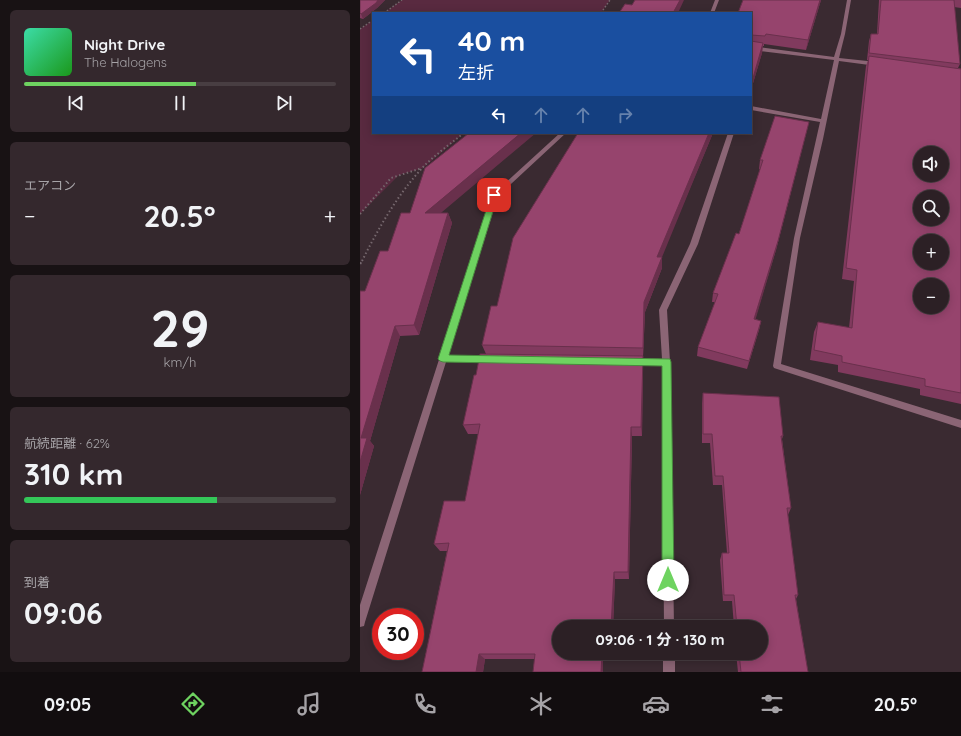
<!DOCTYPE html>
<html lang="ja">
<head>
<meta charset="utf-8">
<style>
	body { margin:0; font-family:Quicksand,"Noto Sans JP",sans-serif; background:#34282d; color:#f1f3f6; height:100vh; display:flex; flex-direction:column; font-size:15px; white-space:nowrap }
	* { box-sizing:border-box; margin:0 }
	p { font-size:13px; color:#a6a3a7 }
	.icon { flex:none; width:22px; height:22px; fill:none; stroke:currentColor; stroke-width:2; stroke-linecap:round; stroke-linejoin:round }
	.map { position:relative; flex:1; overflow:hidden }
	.drawer { display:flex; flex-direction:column; gap:10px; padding:10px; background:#181214; width:360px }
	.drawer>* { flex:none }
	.hud { position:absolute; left:12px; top:12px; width:380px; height:122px; border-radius:0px; box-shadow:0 2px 10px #0003,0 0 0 1px #483e42; background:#1a4fa0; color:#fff; overflow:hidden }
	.buttons { position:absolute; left:553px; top:146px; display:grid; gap:8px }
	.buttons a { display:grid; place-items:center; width:36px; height:36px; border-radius:50%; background:#2c2025; box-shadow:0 2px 10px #0003,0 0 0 1px #483e42; font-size:20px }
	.speed { position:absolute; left:12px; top:608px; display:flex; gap:8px; font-size:20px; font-weight:700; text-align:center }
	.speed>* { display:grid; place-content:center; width:52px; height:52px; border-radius:50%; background:#2c2025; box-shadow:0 2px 10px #0003,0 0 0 1px #483e42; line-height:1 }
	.speed .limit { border:6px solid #d22; background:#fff; color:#111 }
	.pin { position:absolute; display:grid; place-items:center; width:34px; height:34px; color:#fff; margin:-17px; border-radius:8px; box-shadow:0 2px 6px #0006 }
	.me { position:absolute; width:44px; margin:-22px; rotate:0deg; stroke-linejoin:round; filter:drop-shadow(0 0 3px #0008) }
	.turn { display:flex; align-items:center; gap:14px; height:84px; padding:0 20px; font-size:18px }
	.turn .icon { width:52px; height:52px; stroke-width:2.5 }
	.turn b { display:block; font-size:28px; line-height:34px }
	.lanes { display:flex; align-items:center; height:38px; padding:0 20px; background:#0003; justify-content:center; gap:20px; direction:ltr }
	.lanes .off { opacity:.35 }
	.big { font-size:30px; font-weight:700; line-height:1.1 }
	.drawer .tile { flex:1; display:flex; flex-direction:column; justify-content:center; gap:6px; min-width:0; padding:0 14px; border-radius:6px; background:#34282d }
	.drawer .dial { align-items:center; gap:0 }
	.dial b { font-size:52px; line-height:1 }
	.song { display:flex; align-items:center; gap:12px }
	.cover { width:48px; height:48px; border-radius:6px; background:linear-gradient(135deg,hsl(160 70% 55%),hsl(120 70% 35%)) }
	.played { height:4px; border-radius:2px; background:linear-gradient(90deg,#6ed360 55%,#483e42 55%) }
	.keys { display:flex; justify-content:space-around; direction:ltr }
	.heat { display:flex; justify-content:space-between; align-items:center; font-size:22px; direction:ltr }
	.charge { height:6px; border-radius:3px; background:linear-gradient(90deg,#34c759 62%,#483e42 0) }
	.trip { position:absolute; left:192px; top:620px; width:216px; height:40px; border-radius:20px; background:#2c2025; box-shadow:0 2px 10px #0003,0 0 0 1px #483e42; font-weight:700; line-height:40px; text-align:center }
	.tab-bar { display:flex; height:64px; justify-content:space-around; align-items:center; background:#120d0f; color:#a6a3a7 }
	.tab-bar .icon { width:28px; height:28px }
	.tab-bar .current { color:#6ed360 }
	.tab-bar b { font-size:18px; color:#f1f3f6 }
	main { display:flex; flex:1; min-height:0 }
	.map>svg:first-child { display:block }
</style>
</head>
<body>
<main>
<section class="drawer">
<div class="tile">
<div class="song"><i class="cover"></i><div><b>Night Drive</b><p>The Halogens</p></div></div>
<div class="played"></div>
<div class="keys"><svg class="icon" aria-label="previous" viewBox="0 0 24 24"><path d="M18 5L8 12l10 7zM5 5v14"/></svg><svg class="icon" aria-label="pause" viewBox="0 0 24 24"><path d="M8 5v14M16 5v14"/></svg><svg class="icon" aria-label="next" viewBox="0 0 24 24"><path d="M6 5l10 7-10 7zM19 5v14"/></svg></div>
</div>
<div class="tile"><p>エアコン</p>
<div class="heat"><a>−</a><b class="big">20.5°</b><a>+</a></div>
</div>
<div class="tile dial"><b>29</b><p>km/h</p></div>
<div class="tile"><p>航続距離 · 62%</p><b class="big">310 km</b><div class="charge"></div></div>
<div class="tile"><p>到着</p><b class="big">09:06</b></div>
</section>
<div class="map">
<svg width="601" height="672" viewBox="0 0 601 672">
	<rect width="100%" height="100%" fill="#3a2a31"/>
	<path fill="#592a40" d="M42 0H250L241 13H24Z
		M13 20V133H104L63 168 39 175 0 214V29Z"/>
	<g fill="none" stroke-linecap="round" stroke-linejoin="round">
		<path stroke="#76686e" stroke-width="1.5" stroke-dasharray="1.5 2" stroke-linecap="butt" d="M24 13 42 0
			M241 13 250 0
			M0 29 13 20"/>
		<path stroke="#76686e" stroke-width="2" stroke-dasharray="1.5 2.5" stroke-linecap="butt" d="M0 214 31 178 62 168
			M2 261C19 227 39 192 66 164 78 153 91 143 104 133"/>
		<path stroke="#76686e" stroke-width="2.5" stroke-dasharray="2 3" stroke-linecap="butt" d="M0 264 2 260"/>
		<path fill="#8b6575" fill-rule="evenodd" d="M355 0H359L354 13H350Z
			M487 0H491L485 34 479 58 517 62 520 64 517 66 479 61 463 139 440 238 421 364 601 420V428L417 369 414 368 413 366 434 238 460 122 391 110V106L461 119 474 60 391 50V46L474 57 481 34Z
			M200 133H206L138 196 88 356H129L132 357 133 359 132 361 129 362H86L5 622 4 626 0 627V605L132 195Z
			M368 133H374L338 244 307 310 310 362 314 627H304L302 365 273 364 270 363 269 361 270 359 273 358 302 359 299 310 330 244Z
			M303 653H315V672H303Z"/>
	</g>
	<path fill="#813a5e" d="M0 0H25L17 8 3 19 0 18Z
		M461 0 446 50 404 44V46H403L402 53 391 90V13Z
		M519 0H601V8L594 7 600 64 598 68 601 69V404L560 395V389L478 372V365L450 360 454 332 458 322 489 328 494 281 482 279 506 66 508 60H507L509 41 511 34H517Z
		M449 122 416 250 395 319 401 321 399 330 387 369 337 356 338 347 355 302H352L353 293 379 234 400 169H399L400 160Z
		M218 133H353L301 257 302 268 285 312 283 357 282 436H272L269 579H255L253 627H199V653H252V659H125L123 672H62L87 551H80L74 544 105 501 119 434H108L103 425 116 375 126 354 122 345 137 306Z
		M50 213H88L92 223 59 335 40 336 10 441 14 446 0 495 5 291Z
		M343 393 423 436 422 439 431 508 428 515 438 595 436 599 448 672H378L376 653H401V627H374L372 601H363L360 560 362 553H367L362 485H353L350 443H342V403Z"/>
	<path fill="#69304c" d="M18 0H25L17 8 3 19 1 14Z
		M320 0H324L318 13H313Z
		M460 0H461L446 50 448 40Z
		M403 43 402 53 391 90V85Z
		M449 122 416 250 393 328 394 319Z
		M161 133H176L69 223 65 213Z
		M349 133H353L298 267 297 257Z
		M88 213 92 223 59 335 54 325Z
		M302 257V268L285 312 283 357V348L284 302Z
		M401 321 399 330 387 369 389 361Z
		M35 326 40 336 10 441 14 446 0 495V462L1 438Z
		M283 356V366L282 436 281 427Z
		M271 427 272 436 269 579 268 572Z
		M254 572 255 579 253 627H251Z
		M250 653H252V659L250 654Z
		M119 654 125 659 123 672H116Z
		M242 654 243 659V672H241Z"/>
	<path fill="#96446d" stroke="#69304c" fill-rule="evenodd" d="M0 0H18L16 3 1 14 0 13Z
		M275 0H320L313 13H259L265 4 272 5Z
		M383 0H460L448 40 406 34 405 36 391 35V41L403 43 391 85V13H378Z
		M521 0H594L600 64 509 53 511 34H518Z
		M509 56 601 69V393L565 386V379L482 362V356L454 350 458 322 492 328 497 270 486 268ZM560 153H582V175H560ZM560 197H582V219H560ZM560 241H582V263H560ZM560 285H582V307H560Z
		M415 116 449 122 418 241 394 319 401 321 389 361 338 347 358 294 353 293 376 233 379 234 403 160H400Z
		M109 133H161L65 213H88L54 325 35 326 1 438H7L0 462V291H5L20 251H28L41 213H50L65 168Z
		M218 133H349L297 257H302L284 302 283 348 122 345 131 306H137L153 238Z
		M120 354 283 356 281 427H271L268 572H254L251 627H199V653H250V654H242L241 672H173L175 654H119L116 672H62L89 543 74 544 84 501H105L120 424 103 425 114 375H116Z
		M343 393 419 397 423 436H421L431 508H427L438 595H435L448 672H381L379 653H401V627H377L374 595H364L362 553H369L363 476H355L352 434H343Z"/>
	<path fill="#6ed360" stroke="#48893e" d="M134 193 138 195 89 355 310 359 311 362 314 580 312 584 308 586 304 584 302 580V366L83 362 80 361 78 359 131 195Z"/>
</svg>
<div class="buttons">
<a><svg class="icon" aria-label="sound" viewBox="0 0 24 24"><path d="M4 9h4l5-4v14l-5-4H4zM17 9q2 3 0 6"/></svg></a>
<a><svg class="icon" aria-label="search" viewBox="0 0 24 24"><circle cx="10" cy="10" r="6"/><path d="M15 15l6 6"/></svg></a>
<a>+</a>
<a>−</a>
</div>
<div class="speed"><div class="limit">30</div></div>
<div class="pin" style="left:134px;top:195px;background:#d93025"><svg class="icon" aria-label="arrive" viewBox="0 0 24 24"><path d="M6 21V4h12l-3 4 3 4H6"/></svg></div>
<svg class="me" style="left:308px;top:580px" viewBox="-20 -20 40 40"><circle r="19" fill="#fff"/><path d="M0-13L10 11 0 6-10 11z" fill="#6ed360"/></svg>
<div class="trip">09:06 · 1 分 · 130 m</div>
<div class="hud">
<div class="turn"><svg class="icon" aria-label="left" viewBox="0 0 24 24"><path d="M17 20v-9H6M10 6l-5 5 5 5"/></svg><div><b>40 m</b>左折</div></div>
<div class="lanes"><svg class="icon" aria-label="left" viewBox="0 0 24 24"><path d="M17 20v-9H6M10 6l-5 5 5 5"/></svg><svg class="icon off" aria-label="ahead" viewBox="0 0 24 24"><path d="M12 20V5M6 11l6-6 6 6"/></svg><svg class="icon off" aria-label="ahead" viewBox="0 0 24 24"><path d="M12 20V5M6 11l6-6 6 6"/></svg><svg class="icon off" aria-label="right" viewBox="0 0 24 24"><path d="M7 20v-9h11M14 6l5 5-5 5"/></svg></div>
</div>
</div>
</main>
<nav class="tab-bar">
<b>09:05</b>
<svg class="icon current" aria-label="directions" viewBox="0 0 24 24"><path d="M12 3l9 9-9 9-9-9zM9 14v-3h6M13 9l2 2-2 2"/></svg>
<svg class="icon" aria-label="music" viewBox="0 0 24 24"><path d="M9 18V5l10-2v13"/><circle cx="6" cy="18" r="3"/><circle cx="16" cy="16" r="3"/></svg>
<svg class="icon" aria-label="phone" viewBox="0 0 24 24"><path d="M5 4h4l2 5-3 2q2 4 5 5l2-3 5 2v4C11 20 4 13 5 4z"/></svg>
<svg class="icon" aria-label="climate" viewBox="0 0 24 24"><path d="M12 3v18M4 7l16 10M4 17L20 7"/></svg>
<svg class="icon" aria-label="car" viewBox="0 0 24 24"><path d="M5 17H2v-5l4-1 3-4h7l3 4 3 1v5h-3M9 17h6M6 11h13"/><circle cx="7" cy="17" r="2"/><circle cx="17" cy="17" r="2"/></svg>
<svg class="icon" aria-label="filters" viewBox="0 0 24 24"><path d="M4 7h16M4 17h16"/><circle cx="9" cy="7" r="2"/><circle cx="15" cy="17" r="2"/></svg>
<b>20.5°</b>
</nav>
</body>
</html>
